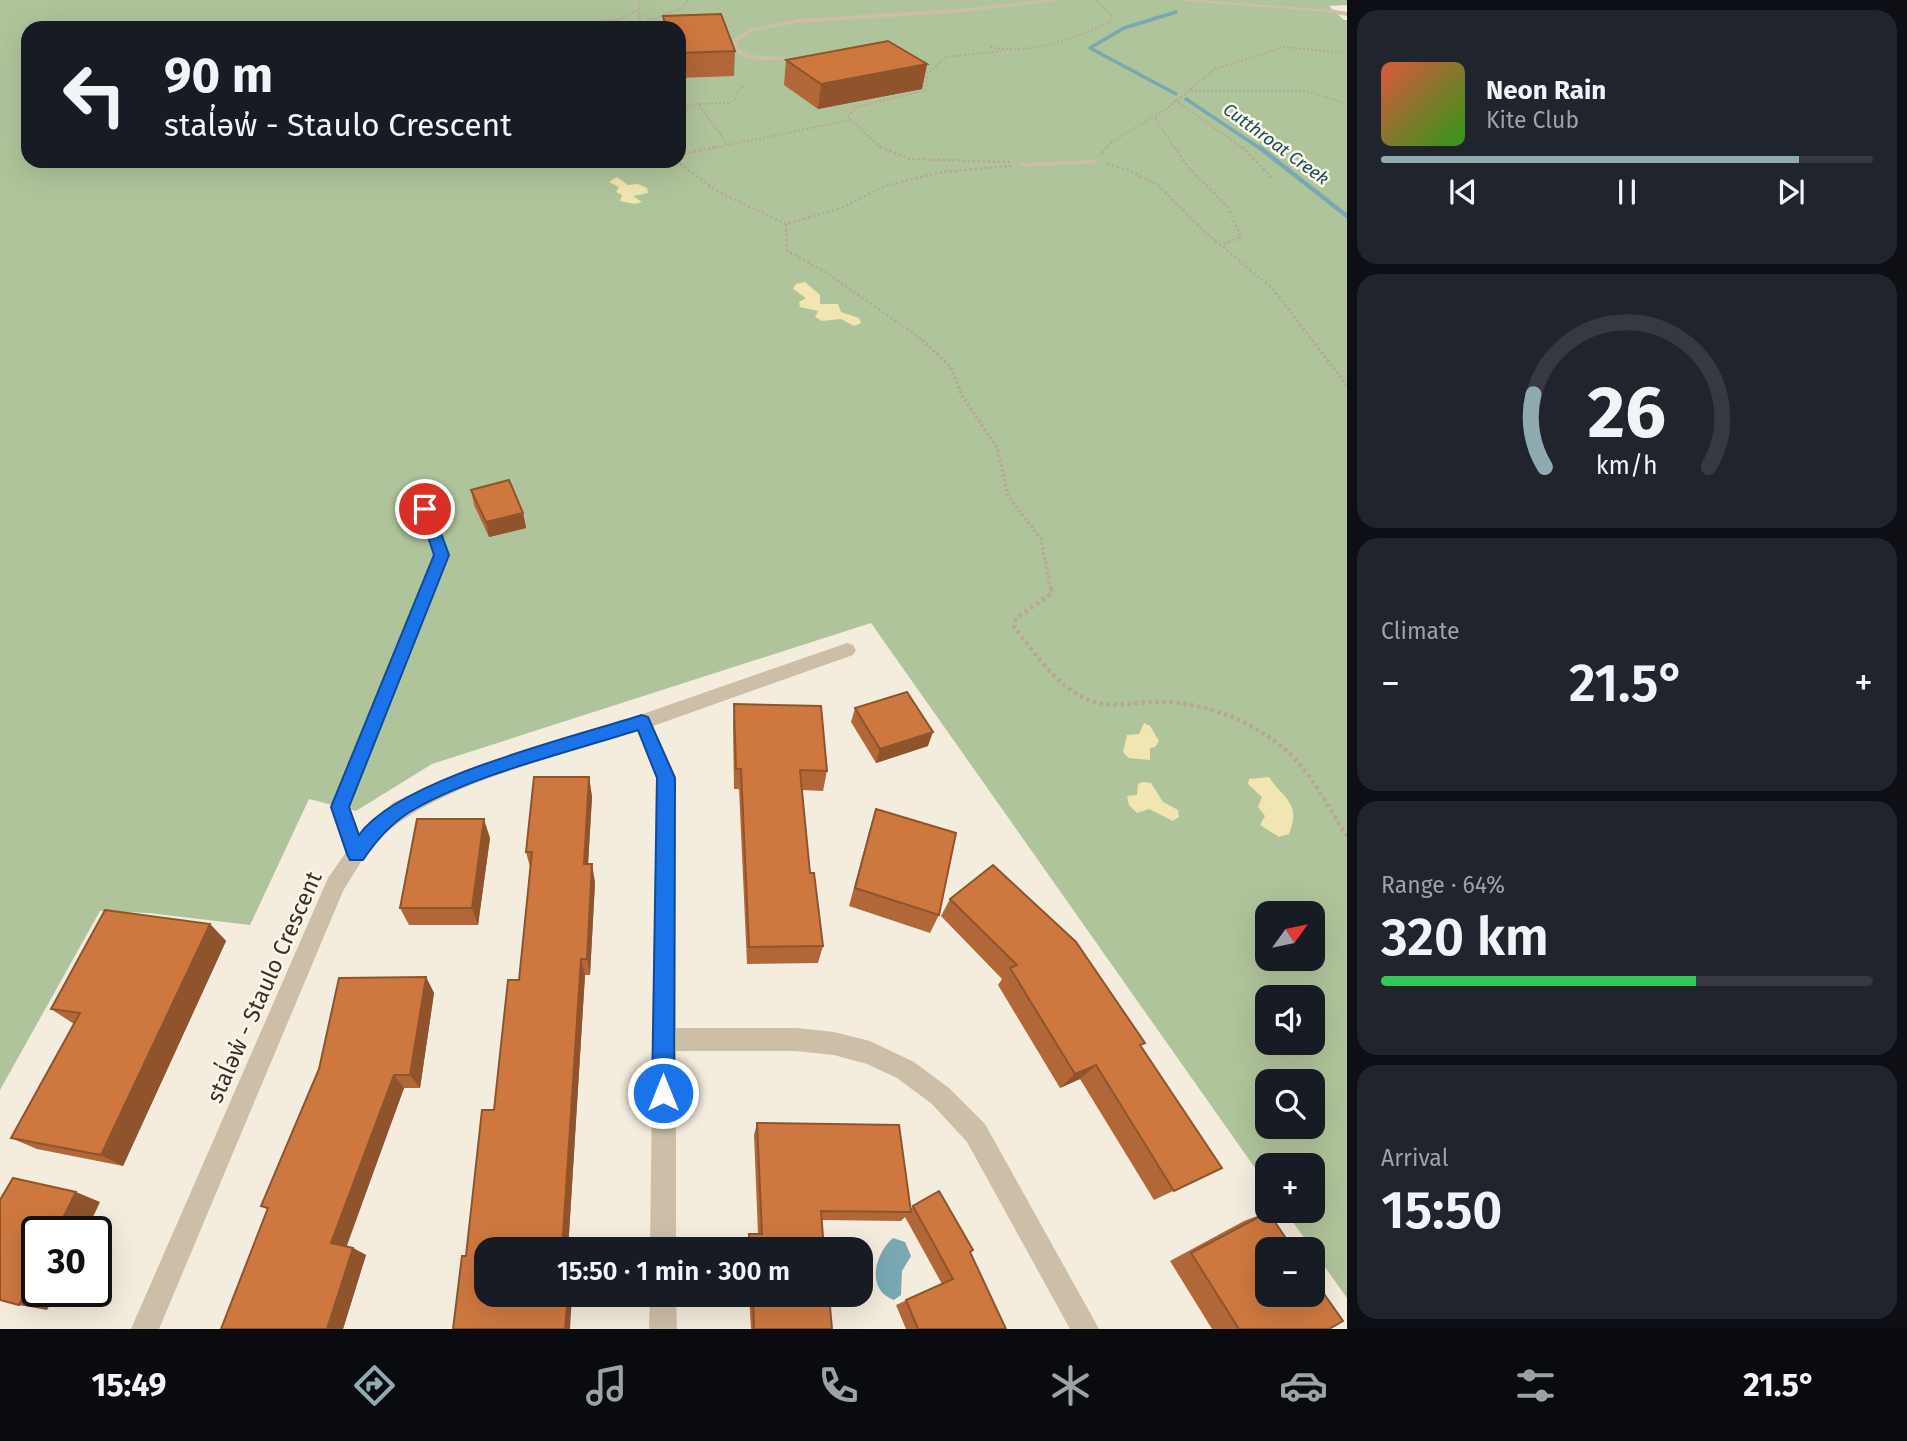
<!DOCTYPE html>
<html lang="en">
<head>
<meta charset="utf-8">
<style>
	body { margin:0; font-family:"Fira Sans",sans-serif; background:#20242c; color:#f1f3f6; height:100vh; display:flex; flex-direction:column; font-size:26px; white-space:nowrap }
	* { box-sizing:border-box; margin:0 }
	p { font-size:23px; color:#9ea1a6 }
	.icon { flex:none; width:38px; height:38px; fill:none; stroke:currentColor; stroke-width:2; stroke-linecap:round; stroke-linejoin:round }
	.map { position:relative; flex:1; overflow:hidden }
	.details { display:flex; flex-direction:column; gap:10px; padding:10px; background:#0d0f14; width:560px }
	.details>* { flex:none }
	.banner { position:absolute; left:21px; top:21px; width:665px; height:147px; border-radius:21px; box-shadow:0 7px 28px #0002; background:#171b24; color:#f1f3f6; overflow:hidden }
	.needle { width:46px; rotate:57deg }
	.tools { position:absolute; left:1255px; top:901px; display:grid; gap:14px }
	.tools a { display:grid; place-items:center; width:70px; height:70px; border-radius:14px; background:#171b24; box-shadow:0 7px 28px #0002; font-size:35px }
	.speed { position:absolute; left:21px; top:1216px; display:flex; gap:14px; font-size:35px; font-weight:700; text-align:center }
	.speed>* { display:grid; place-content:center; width:91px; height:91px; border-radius:50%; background:#171b24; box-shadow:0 7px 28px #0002; line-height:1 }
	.speed .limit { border:4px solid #111; border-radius:10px; background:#fff; color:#111 }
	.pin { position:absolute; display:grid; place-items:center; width:60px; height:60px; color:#fff; margin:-30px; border:4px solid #fff; border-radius:50%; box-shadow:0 2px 7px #0007 }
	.me { position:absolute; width:77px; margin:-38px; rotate:0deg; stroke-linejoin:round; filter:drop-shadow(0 0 5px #0008) }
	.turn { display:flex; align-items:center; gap:24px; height:147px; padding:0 28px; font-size:32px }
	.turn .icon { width:91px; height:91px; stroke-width:2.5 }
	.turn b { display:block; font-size:49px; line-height:60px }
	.big { font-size:52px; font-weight:600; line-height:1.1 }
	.details .card { flex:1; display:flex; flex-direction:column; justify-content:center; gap:10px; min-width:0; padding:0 24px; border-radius:21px; background:#20242c }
	.details .dial { align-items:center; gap:0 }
	.dial svg { height:182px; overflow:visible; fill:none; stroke:#363941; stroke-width:7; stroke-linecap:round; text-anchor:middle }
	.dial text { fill:#f1f3f6; stroke:none }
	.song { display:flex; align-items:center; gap:21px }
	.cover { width:84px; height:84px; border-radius:10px; background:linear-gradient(135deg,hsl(10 70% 55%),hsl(110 70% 35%)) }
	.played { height:7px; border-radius:4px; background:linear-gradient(90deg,#90aab2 85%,#363941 85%) }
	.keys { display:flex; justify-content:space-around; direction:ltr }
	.heat { display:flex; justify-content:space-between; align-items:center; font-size:38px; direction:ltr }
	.charge { height:10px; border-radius:5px; background:linear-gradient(90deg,#34c759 64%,#363941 0) }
	.trip { position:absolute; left:474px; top:1237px; width:399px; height:70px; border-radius:21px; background:#171b24; box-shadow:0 7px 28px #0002; font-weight:600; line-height:70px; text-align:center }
	.menu { display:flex; height:112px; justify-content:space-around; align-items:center; background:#090b0e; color:#9ea1a6 }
	.menu .icon { width:49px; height:49px }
	.menu .selected { color:#90aab2 }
	.menu b { font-size:32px; color:#f1f3f6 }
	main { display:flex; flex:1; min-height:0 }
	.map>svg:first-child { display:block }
</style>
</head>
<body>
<main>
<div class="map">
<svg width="1347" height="1329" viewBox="0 0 1347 1329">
	<rect width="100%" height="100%" fill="#f4ecdd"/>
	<path fill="#b0c49b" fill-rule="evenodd" d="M0 0H1347V5L1329 6 1344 20H1347V1298L1285 1211H1312V1166H1267V1185L871 623 432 764 356 811 309 799 250 925 149 913 100 911 0 1090ZM28 28H679V161H28ZM1267 914H1312V959H1267ZM1267 998H1312V1043H1267ZM1267 1082H1312V1127H1267Z"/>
	<path fill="#f1e5b1" d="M617 177 628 185 638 184 647 188 648 193 633 196 642 202 635 204 620 201 622 195 616 192 619 187 609 182Z
		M805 282 820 295V304H838L841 312 859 318 861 323 854 326 841 319 822 321 815 317 818 311 800 307 799 302 806 298 793 289 796 284Z
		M1144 723 1150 726 1159 741 1155 747 1150 748V760L1129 758 1123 752 1127 735 1139 734Z
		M1269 777C1283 799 1302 802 1289 834L1279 837 1260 825 1265 816 1258 807 1262 797 1248 784 1249 779Z
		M1143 782 1151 783 1163 802 1178 810 1179 817 1173 821 1149 809 1137 813 1129 805 1127 796 1137 795 1138 784Z"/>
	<path fill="#79a8b3" d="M893 1238 905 1242 911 1256 902 1271 901 1295 894 1300C865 1290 875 1253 893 1238Z"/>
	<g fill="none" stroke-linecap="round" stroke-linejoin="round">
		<path stroke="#79a8b3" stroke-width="3.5" d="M1176 12 1124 28 1090 48 1176 94
			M1186 99 1261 149"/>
		<path stroke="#79a8b3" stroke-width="4.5" d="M1259 147 1347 216"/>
		<path stroke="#b9a891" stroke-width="2" stroke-dasharray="2 2" stroke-linecap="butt" d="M640 24 682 8 688 0
			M593 28 598 21 618 20 639 9
			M635 28 640 24 639 0
			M990 47C1031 56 1072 38 1109 23L1113 17 1096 0
			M1191 91H1307L1347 104
			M1175 100 1244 149
			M679 105 728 103 736 99V93L744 86
			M699 105 728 145
			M679 111 691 107
			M1155 118 1175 149
			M850 120 848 116 856 107 926 90 927 74 946 57 1001 51
			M708 149 851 120 882 149
			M1105 149 1113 141 1165 110 1215 69 1284 47 1347 53"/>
		<path stroke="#b9a891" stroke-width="2.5" stroke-dasharray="2.5 2.5" stroke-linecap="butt" d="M880 147 910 159 1011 162
			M1174 147 1189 168 1228 207 1241 237 1221 245
			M1242 147 1273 179
			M1102 153 1107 147
			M679 155 716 147
			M624 161 653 164 664 161
			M676 161 717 191 786 224 841 208 885 186 942 172 1011 166
			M1107 164 1129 170 1158 185 1206 233 1273 289 1313 341
			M786 224 787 251 827 273 924 341"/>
		<path stroke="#b9a891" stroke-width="3.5" stroke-dasharray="2.5 2.5" stroke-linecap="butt" d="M922 340 950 366 961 394 997 448 1008 496 1041 539 1051 590
			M1312 340 1347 385"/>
		<path stroke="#b9a891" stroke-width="4.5" stroke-dasharray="3.5 3.5" stroke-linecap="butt" d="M1051 588 1052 593 1016 618 1014 626C1034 653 1061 692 1094 702 1113 708 1134 702 1153 702 1200 701 1244 717 1281 746 1311 770 1326 805 1347 836"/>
		<path fill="#cdbea7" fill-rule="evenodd" d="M1047 0H1066L955 13 798 23 753 31 738 41 736 47 751 55 786 57 784 60C765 60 744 63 730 47L734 39 749 29 798 19 955 9Z
			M1174 0H1201L1330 10 1327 12Z
			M1095 160 1097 161V163L1023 167 1019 165 1023 163Z
			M425 505 430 509 447 555 347 807 363 854 361 859 356 860 351 859 349 854 333 807 435 555 420 509Z"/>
		<path fill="#cdbea7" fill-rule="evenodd" d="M1324 8 1347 12V16L1324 12Z
			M847 643 853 645 856 650 853 655 653 726 676 777V1028H796L834 1032 870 1041 914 1062 949 1088 985 1124 1099 1329H1070L967 1142 932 1104 897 1078 867 1064 834 1055 796 1051H676V1250H650L656 777 637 731C560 756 438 784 380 838 365 852 354 874 343 891L159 1329H131L328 878 363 828 394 802 468 770 640 715Z
			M650 1295H676L677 1329H649Z"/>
	</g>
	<path fill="#b16737" d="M663 16 735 51 734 76 679 78V28H663Z
		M786 60 927 64 922 89 818 109 784 85Z
		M471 490 523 513 526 528 489 537 474 505Z
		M734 704 827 771 823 791 802 790 810 873 823 946 818 963 747 964 739 789H734L733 725Z
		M855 708 928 746 876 763 851 722Z
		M589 777 592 797 588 864 595 882 590 975H585L568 1250H486L466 1256 519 980 530 867 526 852Z
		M876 809 939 915 930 933 849 906 870 828Z
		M490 838 478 925H409L400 908Z
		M950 899 1141 1046 1222 1168 1154 1200 1080 1079 1060 1088 998 985 1002 979 941 916Z
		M210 924 226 941 123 1166 37 1149 11 1138 74 1024 51 1009Z
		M426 977 434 993 420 1088H404L346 1246 353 1248 366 1255 343 1329H221L267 1209 261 1206 319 1069 339 978Z
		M757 1123 910 1209 913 1206 970 1252 1006 1329H906L896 1305 942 1284 905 1217 901 1221 822 1220 824 1250H747L746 1242 749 1234H758L754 1135Z
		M1268 1212 1329 1329H1212L1170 1261 1244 1221Z
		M749 1295H829L832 1329H751Z"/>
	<path fill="#90542d" d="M927 64 922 89 818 109 821 84Z
		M523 513 526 528 489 537 486 522Z
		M933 732 928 746 876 763 880 749Z
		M589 777 592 797 587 882 584 864Z
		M484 819 490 838 478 925 472 908Z
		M592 864 595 882 590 975 587 959Z
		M210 924 226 941 123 1166 101 1155Z
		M581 959 585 975 568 1250H562Z
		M426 977 434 993 420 1088 410 1075Z
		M1096 1065 1080 1079 1060 1088 1075 1074Z
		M394 1075 404 1088 345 1251 331 1243Z
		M76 1192 100 1202 86 1232H56Z
		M353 1248 366 1255 343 1329H327Z
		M37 1270V1292H57L47 1310 19 1305Z
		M568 1295H572L570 1329H565Z"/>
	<path fill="#ce7840" stroke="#90542d" stroke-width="2" d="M721 14 735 51 679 53V28H666L663 16Z
		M888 41 927 64 821 84 786 60Z
		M509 480 523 513 486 522 471 490Z
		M907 692 933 732 880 749 855 708Z
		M734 704 821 706 827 771 800 770 810 873H814L823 946 749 947 741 769H736Z
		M534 777H589L584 864H592L587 959H581L562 1250H486V1295H568L565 1329H453L462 1256H466L482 1110H494L508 980H519L532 852H526Z
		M876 809 956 833 939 915 855 888Z
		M417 819H484L472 908H400Z
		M993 865 1076 942 1145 1043 1140 1045 1222 1168 1174 1191 1096 1065 1075 1074 1010 968 1017 965 950 899Z
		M105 910 210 924 101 1155 11 1138 80 1013 51 1009Z
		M426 977 410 1075H394L331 1243 353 1248 327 1329H221L268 1208 261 1206 319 1069 339 978Z
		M757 1123 899 1125 911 1212 821 1211 824 1250H750L749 1234H762Z
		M13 1178 76 1192 56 1232H37V1270L19 1305 0 1300V1200Z
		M939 1191 973 1250 970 1252 1006 1329H918L906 1300 953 1279 913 1206Z
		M1268 1212 1294 1250H1267V1295H1312V1277L1343 1321 1329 1329H1239L1191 1253Z
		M753 1295H829L832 1329H754Z"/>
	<path fill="#1a73e8" stroke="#114b97" stroke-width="2" d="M425 504 432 509 449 555 349 807 359 835C398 779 574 737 642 715L648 717 675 778 674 1093 671 1100 663 1104 655 1100 652 1093 657 778 638 730C566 753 471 775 408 813 390 825 375 842 363 860H350L347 854 331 807 434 555 419 509Z"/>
	<g text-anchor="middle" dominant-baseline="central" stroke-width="5" stroke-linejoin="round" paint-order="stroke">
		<g font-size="18" font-style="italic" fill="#1a505e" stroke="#fbf6e9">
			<text transform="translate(1276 144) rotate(36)">Cutthroat Creek</text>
		</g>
		<g font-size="23" fill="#393028" stroke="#fbf6e9">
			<text transform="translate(264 987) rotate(-66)">stal̓əw̓ - Staulo Crescent</text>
		</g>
	</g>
</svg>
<div class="tools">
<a><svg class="needle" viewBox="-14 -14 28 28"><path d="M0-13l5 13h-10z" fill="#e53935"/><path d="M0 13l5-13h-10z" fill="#9ea1a6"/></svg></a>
<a><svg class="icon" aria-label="sound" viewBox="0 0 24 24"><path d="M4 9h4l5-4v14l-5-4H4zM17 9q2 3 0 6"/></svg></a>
<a><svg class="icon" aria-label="search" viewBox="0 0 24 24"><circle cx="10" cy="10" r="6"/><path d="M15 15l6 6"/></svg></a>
<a>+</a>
<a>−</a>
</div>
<div class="speed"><div class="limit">30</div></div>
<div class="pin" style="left:425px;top:509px;background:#d93025"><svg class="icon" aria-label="arrive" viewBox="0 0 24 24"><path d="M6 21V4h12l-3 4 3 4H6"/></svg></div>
<svg class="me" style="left:663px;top:1093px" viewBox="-20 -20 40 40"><circle r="17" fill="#1a73e8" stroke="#fff" stroke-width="3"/><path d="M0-11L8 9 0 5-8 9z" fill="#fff"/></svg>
<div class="trip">15:50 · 1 min · 300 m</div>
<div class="banner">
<div class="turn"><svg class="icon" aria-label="left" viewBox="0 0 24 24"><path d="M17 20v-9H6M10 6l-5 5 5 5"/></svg><div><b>90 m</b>stal̓əw̓ - Staulo Crescent</div></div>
</div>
</div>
<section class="details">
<div class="card">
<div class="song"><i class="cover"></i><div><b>Neon Rain</b><p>Kite Club</p></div></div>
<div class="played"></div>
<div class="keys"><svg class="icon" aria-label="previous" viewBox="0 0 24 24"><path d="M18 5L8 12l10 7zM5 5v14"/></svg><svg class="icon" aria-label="pause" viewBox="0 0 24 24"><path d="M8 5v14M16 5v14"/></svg><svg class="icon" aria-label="next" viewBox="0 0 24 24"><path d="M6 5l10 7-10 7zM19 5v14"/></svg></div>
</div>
<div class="card dial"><svg viewBox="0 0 100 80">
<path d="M14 69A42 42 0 1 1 86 69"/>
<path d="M14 69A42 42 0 0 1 9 37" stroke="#90aab2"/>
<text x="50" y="56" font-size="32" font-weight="700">26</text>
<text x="50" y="72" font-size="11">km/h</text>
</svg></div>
<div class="card"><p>Climate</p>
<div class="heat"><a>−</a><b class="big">21.5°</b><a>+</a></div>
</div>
<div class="card"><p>Range · 64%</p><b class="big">320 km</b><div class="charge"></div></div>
<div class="card"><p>Arrival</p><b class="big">15:50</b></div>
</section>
</main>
<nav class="menu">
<b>15:49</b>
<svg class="icon selected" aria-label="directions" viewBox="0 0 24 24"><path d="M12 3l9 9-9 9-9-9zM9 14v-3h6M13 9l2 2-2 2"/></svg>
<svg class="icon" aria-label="music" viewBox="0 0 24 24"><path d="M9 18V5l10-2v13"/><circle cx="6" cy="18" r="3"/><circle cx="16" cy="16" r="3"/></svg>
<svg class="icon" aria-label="phone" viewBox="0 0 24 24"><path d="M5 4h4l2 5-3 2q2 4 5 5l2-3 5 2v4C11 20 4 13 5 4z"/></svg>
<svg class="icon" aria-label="climate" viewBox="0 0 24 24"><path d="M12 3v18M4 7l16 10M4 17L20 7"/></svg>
<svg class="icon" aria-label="car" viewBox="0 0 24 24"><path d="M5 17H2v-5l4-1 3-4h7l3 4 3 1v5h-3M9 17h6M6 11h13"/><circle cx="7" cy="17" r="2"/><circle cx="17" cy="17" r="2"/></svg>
<svg class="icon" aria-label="filters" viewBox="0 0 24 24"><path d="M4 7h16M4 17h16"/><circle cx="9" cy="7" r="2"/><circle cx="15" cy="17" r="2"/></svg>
<b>21.5°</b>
</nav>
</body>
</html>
